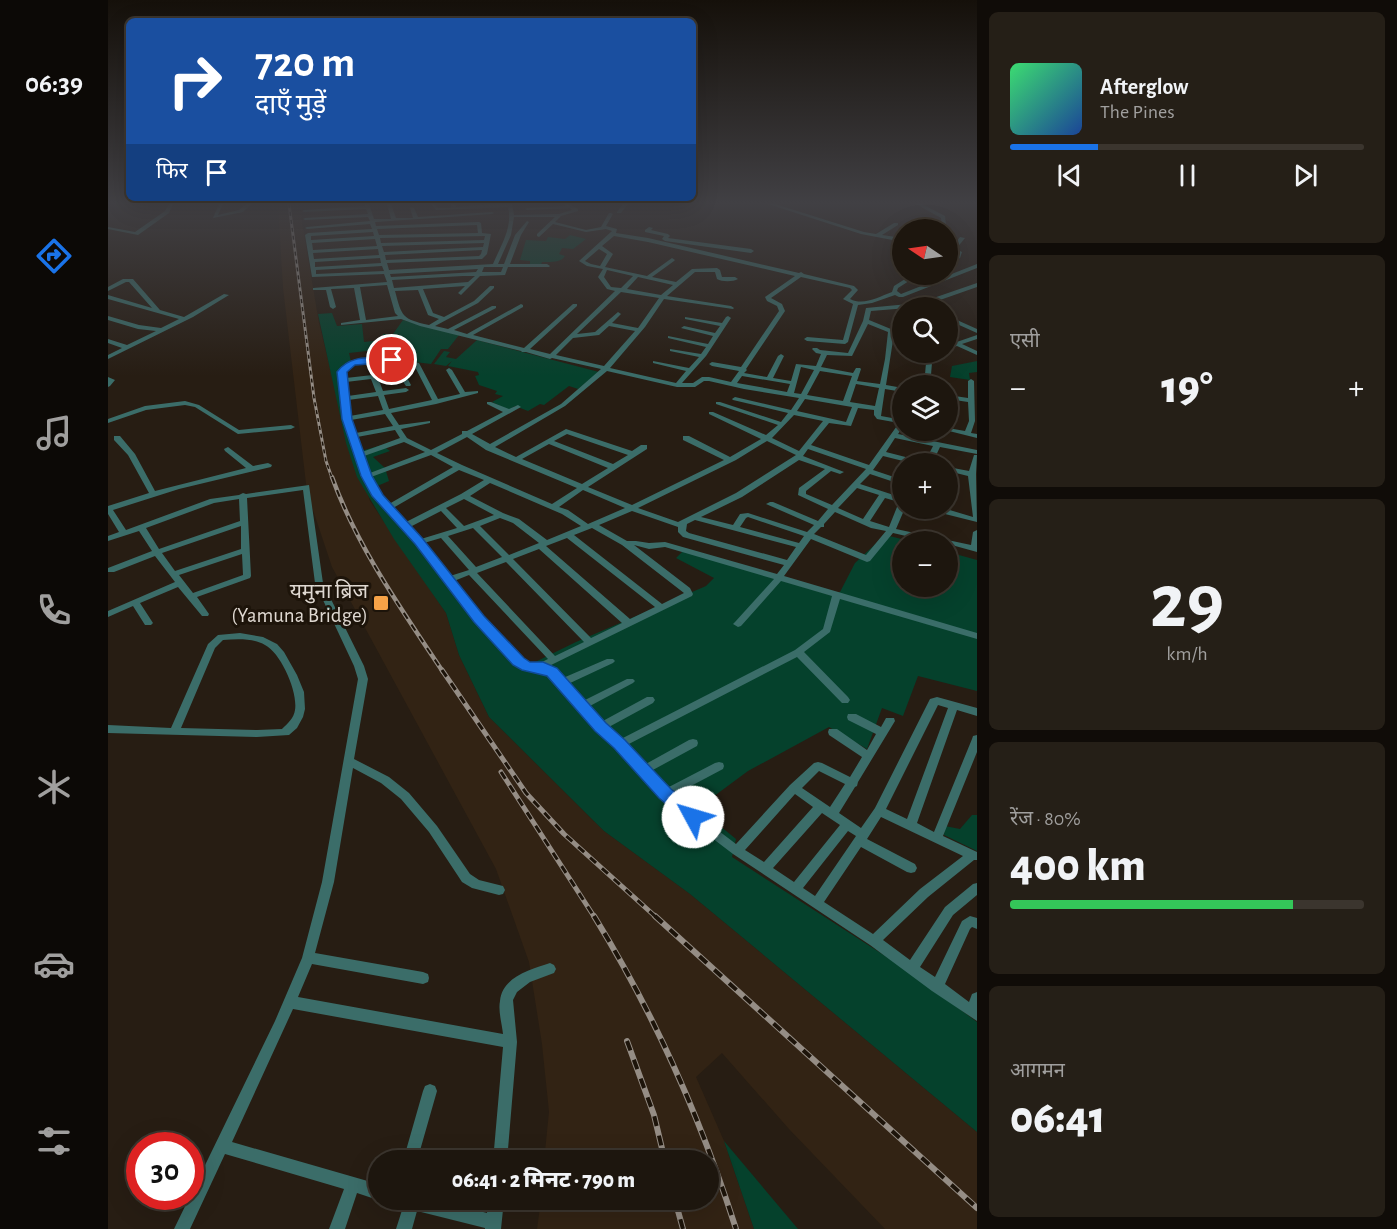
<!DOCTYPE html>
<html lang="hi">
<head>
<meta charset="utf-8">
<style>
	body { margin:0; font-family:"Alegreya Sans","Noto Sans Devanagari",sans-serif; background:#251f17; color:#f1f3f6; height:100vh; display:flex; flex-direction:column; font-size:22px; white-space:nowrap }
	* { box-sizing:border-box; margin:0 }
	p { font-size:20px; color:#a09f9e }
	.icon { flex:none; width:33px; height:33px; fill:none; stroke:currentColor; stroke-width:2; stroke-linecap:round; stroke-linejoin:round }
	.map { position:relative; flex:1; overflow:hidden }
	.side { display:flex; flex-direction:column; gap:12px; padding:12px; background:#100c08; width:420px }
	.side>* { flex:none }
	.hud { position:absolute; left:18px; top:18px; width:570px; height:183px; border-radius:9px; box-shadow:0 6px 24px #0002,0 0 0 2px #3b352e; background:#1a4fa0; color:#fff; overflow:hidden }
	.needle { width:39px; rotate:283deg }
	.controls { position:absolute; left:784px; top:219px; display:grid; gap:12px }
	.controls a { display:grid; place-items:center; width:66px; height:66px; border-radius:50%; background:#1d160e; box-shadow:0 6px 24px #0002,0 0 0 2px #3b352e; font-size:30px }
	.speed { position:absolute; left:18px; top:1132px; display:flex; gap:12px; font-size:30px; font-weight:700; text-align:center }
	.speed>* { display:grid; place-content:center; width:78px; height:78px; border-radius:50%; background:#1d160e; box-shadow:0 6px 24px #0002,0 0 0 2px #3b352e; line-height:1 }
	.speed .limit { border:9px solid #d22; background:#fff; color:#111 }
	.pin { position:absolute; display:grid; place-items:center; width:51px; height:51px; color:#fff; margin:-26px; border:3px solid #fff; border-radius:50%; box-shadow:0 2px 6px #0007 }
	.me { position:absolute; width:66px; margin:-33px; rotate:309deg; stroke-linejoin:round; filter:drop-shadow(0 0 4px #0008) }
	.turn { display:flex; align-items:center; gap:21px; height:126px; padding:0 30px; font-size:27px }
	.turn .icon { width:78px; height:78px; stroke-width:2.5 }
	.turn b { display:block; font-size:42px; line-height:51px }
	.then { display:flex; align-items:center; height:57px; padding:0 30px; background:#0003; gap:12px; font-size:22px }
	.big { font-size:45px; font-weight:800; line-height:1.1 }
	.side .widget { flex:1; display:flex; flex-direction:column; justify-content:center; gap:9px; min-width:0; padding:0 21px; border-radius:9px; background:#251f17 }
	.side .dial { align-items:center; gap:0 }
	.dial b { font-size:78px; line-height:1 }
	.song { display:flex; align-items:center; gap:18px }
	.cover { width:72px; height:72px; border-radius:9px; background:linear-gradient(135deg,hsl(140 70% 55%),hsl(220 70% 35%)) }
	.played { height:6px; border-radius:3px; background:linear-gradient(90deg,#1a73e8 25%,#3b352e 25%) }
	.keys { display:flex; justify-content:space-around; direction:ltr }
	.heat { display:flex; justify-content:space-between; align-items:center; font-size:33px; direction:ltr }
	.charge { height:9px; border-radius:4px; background:linear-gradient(90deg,#34c759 80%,#3b352e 0) }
	.trip { position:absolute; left:260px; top:1150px; width:351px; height:60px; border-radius:30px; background:#1d160e; box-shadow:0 6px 24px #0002,0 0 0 2px #3b352e; font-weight:800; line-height:60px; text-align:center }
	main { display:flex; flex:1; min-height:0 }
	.menu { display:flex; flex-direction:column; width:108px; justify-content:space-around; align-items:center; background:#0c0906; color:#a09f9e }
	.menu .icon { width:42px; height:42px }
	.menu .current { color:#1a73e8 }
	.menu b { font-size:27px; color:#f1f3f6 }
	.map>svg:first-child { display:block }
</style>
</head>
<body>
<main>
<nav class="menu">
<b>06:39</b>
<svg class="icon current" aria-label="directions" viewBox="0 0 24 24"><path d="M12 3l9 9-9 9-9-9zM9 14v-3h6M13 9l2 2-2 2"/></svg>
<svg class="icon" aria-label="music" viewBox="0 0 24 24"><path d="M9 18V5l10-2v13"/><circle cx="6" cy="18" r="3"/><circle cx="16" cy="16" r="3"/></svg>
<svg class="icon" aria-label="phone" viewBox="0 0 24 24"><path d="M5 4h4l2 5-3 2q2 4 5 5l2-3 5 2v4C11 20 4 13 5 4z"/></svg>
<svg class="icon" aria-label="climate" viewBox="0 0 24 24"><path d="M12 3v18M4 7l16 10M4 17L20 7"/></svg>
<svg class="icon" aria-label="car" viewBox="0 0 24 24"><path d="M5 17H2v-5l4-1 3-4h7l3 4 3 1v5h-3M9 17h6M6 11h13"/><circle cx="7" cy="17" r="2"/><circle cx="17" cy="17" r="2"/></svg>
<svg class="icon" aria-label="filters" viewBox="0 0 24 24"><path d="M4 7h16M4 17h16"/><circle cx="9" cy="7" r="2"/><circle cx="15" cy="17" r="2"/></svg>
</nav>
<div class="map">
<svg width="869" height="1229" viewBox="0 0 869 1229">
	<rect width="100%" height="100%" fill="#271d13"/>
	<path fill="#322314" d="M170 204H191L211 323 226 384 262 501 338 613 351 655 381 717 496 831 582 894 869 1132V1229H777L681 1129 614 1053 588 1077 616 1141 646 1229H429L433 1200H600V1161H436L441 1112 434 1044 421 962 388 869 224 567 199 492 175 288Z"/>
	<path fill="#05412c" d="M462 235 478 239 465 249 454 248 451 254 457 256C453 263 442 262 434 262L433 265H422V261L412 260 418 240 438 241 440 237 457 239Z
		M224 313 229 326 254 324 256 342 275 340V334H285L295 320 351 335 340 349H333L323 364 283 359 282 353H278L276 349 241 353 244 366 237 370 236 374 241 420 253 451 274 445 282 451 265 457 277 468 281 481 267 487 373 618 400 646 423 664 468 642 598 586 606 578 568 558 575 551 722 595 732 592 747 563 777 535 802 541 795 542V586H840V552L869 560V691L810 676 795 716 774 708 759 749 721 727 640 771 590 808 628 839 624 857 802 972 869 1022V1132L582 894 496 831 381 717 351 655 338 613 286 539 249 477 238 443 210 314Z
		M369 340 491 372 470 389 461 386 436 405 432 404 420 411 407 406 401 410 384 402 395 396 387 394 389 391 371 385 367 376 371 375 370 372 340 366 344 361 338 366 326 364 336 351 342 352 338 357 348 359Z
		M869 361V372L861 373 862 380 842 377 844 366Z
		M864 815H869V851L836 835 837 826 852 829Z
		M616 1141 690 1229H646Z"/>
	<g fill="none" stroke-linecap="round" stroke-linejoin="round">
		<path fill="#3b6d69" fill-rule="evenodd" d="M61 204H65L61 213 30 235 0 229V227L27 232 57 211Z
			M111 204H115L110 215 131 210 138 204H143L135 212 105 218Z
			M257 204H261L266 219H283L279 204H283L288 218H305L302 208 304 207 306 208 310 217 384 212 386 213 384 214 267 222 268 226 371 222 373 223 374 233 383 234 379 254 374 259 279 263 281 270 385 264C393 245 405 227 400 207L328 210 323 204H327L330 208H343V204H347L348 207 382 204H404L406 215 451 214 464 210 462 208 419 210 417 209 419 208 458 206 456 204H461L470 209V211L453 216 447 222 478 230 493 227 501 213H503L505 214 498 226 509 229 508 233 540 238 691 273 693 272 696 274 746 286 750 290 742 299C756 306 770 297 784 292L786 286 805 274H812L790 288 789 291 793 294 869 264V268L795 297H791L787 295 764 303 750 305 740 342 737 344 699 341 696 339 699 337 735 340 745 304 735 299 744 290 742 288 693 277 663 298 674 304 677 311 638 369 639 370 636 373 659 377 670 356 673 354 676 356 665 378 683 381 688 364 708 366 713 354 708 353 704 349 705 348H709L712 350 740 353 755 321 758 308 811 303 869 283V287L812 307 763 311 761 320 795 334V338L786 334 778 385 795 388V392L777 389 773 416 795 420V427L790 434 869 450V454L832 447 824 464H807L775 456 765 470 795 480V485L762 474 752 484 795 498V508H797L788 529 863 545 865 532 869 530V552L840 544V542H824L785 533 762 561 759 562 703 539 676 576 869 633V639L732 599 722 632 696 652 740 697 742 700 740 703H734L689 657 517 746 536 765 581 740 585 739 589 740 590 743 589 746 543 771 559 788 607 763 611 762 615 763 616 766 615 769 566 795 574 803 628 844 682 785 706 763 710 762 714 763 742 777 754 757 721 735 720 732 721 729H729L759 750 768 734 740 720 739 717 740 714H748L773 727 778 718H786L787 721 750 782 749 786 747 787 731 813 753 828 767 808 822 699 829 697 869 708V716L849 710 809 823 826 832 864 739 865 736 869 735V752L835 836 869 852V860H866L820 897 775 940 802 960 837 907 865 884 869 883V895L845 915 812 967 827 977 854 921 862 916 869 918V929L864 927 862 929 837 984 861 1002 864 994 869 992V1021L824 991 762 945 625 854 566 809 488 730 451 686 449 685C438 664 431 675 416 669 415 669 408 665 408 664L368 621 308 544 266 496 255 476 236 419 231 372C250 350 286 357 311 363L330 399 352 394 338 370 341 368 344 370 357 392 370 391V393L328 404 283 413 291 425 322 421V423L293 429 299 438 323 450 354 434V431H359L395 412 379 404V402H383L401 409 410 405 413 407 364 434 382 444 453 404 493 369 444 358 442 359 418 352H414L413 351 312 326 293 319 233 325V323L252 320 246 288 223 289 228 307 225 309 222 307 218 290H205V288L279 282 276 274 204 277 197 235 200 233 264 229 262 224 199 229 197 228 199 227 262 221 260 217 197 220 195 219 197 218 260 214 258 209 196 212 194 211 196 210 257 206ZM406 217H447L429 234V236L431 237 445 224 478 232 498 229 504 231 471 261 479 266 495 269 490 277 499 289 507 291 442 354 422 349 469 306V304H465L416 348 365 335 415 307V305L413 304 359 334 346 330 388 308V306H384L340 329 327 326 370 303 386 288V286H382L366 301 336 317 325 313 315 289 357 286 350 293 353 295 372 276 397 275 400 267H441L442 266 439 264H402L413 235 421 222 419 221 407 235 396 264H390L403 235ZM369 225 370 233 271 235 269 229ZM265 232 266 236 203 240V236ZM377 236 376 240 273 243 272 238ZM506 236 540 242 687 276 657 297 659 301 669 306 671 311 633 367 604 362 601 364 604 366 631 371 623 382 601 377H594L585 383H574L598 356 623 318 620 316 618 317 614 323 577 317V319L612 326 607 333 576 326 573 328 605 336 600 344 560 336V338L598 347 593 354 562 349V351L591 357 581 368 545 361V363L578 371 568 383 502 368 537 327 556 299 625 309 626 308 623 306 559 296 587 272H607L609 279C614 282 625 282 630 279L627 277H614L612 270 609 268 584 269 568 282 544 277 566 261 567 260 564 258 539 276 497 267 505 254 494 246ZM267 239 269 246 205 250 204 243ZM376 243 375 247 276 252 274 246ZM270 249 271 255 206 259 205 253ZM491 249 499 254 492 266 483 264 477 261ZM374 250 373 254 371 256 278 260 277 255ZM272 258 273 263 207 267V262ZM274 266 276 271 208 274V270ZM376 267H395L393 272H374ZM370 269 368 272 283 277 282 274ZM499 270 525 276 513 288 503 287 496 277ZM355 276H367L360 282 286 288 284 280ZM530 277 565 285 553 295 519 289ZM279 285 287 313 290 316 258 320 252 287ZM310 290 320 315 331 319 321 325C294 319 294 317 287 291ZM513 292 551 298 530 328 504 323 513 314 510 312 487 332 469 334ZM760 324 780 332 777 359 772 384 749 381 753 369 752 368H748L745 373 713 367 719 355 744 356ZM501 326 527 331 496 366 448 355 465 338 491 335ZM269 361 306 365 324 400 281 409 276 395 298 392 301 390 298 388 275 391 270 378 291 376 298 386H302L303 385 297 374 291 372 238 378 237 372C246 363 256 362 269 361ZM693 367 706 370 693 394 686 393ZM499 371 569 387H587L596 381H601L636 389 691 398 683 410 627 397 624 399 625 400 680 413 673 422 612 402H608V404L670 425 658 435 605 412H601V414L653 439 622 457 581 436H575V440L616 460 524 505 480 487 539 449V445H533L524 451 458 429 408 457 387 447 457 406ZM712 371 744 376 735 401 699 395ZM634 376 682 384 679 392 629 383ZM263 379 268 392 240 396 238 382ZM748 384 771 388 767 406 742 402ZM270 396 275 410 242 416 240 400ZM697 399 744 407 738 422 689 411ZM750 408 766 410V415L769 419 791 423 761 465 703 445 721 423 743 426ZM277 414 285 426 248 433 243 420ZM686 415 715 421 691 451 664 438ZM287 430 292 438 254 452 249 437ZM459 434 520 455 505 464 446 441ZM359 437 378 450 469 488 444 504 354 465 329 453ZM787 438 825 446 817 462 778 452ZM659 441 688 455 628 493 570 522 530 508 628 460ZM296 442 317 452 262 473 256 456ZM441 444 500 468 474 484 414 459ZM700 449 758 469 724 505 698 494V491L723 471 732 474 736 472 695 456ZM323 455 345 467 281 504 273 495 263 477ZM691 460 717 469 691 488 690 495 720 509 710 521 665 502H662L658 504 706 525 699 532 640 513 632 514 625 525 593 517 634 497ZM351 470 376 480 353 494 298 522 285 508ZM382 483 454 514 473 526 439 540 411 519 395 513 362 496ZM749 488 771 495 755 519 730 508ZM475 490 517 508 480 524 460 510 451 507ZM777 498 791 502 781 527 762 521ZM356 499 386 515 356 526 338 508ZM333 511 349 528 313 539 302 527ZM524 511 570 527V532L575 537 676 565 669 574 557 542 541 543 528 541H519L491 525ZM727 512 763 528 778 531 758 555 706 534 713 527H716V524ZM640 517 696 536 691 543 632 527 638 518ZM392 518 405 523 431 543 401 555 372 526ZM587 520 688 547 679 560 581 533 578 531 579 524ZM365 528 394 557 368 567 340 536ZM484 528 514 545 576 593 554 604 466 535ZM333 538 361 570 342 576 316 543ZM459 538 547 607 522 619 438 546ZM526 545 541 549 557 547 666 579 627 622 625 624 630 627 633 626 673 581 724 596 715 629 687 650 511 740 499 728 545 703 547 700 545 697H539L493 722 480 707 525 683 527 681 525 679H519L475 701 460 684 505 663 507 661 505 659H499L455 678 447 670 441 666 584 596 585 594 582 588ZM431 549 514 623 483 638 405 559ZM398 562 476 642 447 656 369 573ZM361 575 440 659C430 664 424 666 414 660L374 617 346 581ZM830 705 840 708 799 819 778 809ZM711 771 737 784 722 807 694 788ZM687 794 705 807 656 862 637 850ZM714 813 732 825 686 882 665 868ZM773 817 855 856 812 889 765 934 716 902 753 847 799 872 803 873 807 872 809 868 807 864 759 839ZM740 831 748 836 707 896 695 888Z
			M515 204H520L513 213H509V212Z
			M660 204H667L756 232 768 234 786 223H790V225L774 235 795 238V242L753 234Z
			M808 204H814L837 216 838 225 835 230H830L834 225 833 218Z
			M541 227 545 228 543 230 560 234 562 236 560 238 643 249 646 251 643 253 557 241 554 239 556 236 537 232V230Z
			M852 237 857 238 848 249 854 252 852 258 840 264V260L847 257 848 253 840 249V245L844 247Z
			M15 279H25L52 310 76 317 116 294 121 295 85 317 0 359V355L14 348 0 343V339L19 345 48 331 30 329 0 320V316L31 325 53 328 71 319 0 299V295L44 308 21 282H18L0 291V287Z
			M840 316 869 329V333L840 320Z
			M869 335V339L854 344 869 351V355L849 346 840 349V345Z
			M824 352H830L824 363 822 386H816L818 363Z
			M0 377 7 380 2 386 0 387Z
			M863 379 866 381 867 421 863 433 869 434V438L837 430H840V428L857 431 861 421 860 402 840 399V395L860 398V381Z
			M77 401 91 405 131 430 183 425 187 427 183 429 130 434 87 407 77 405 38 410 0 423V419L37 406Z
			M6 436H12L27 454 47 491 138 468 117 451 116 449 120 447 145 466 160 463 164 465 163 467 71 489 5 510 18 530 102 499 131 495 135 493 138 494 201 485 215 583 256 666 260 679 246 759 281 777 301 793 329 826 362 874 371 880 395 886 397 890 395 894 391 895 364 888 354 882 321 832 293 799 273 783 245 768 226 882 207 953 315 972 320 974 321 978 320 982 315 984 204 964 190 997 395 1034C394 1024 390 1011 392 1001 394 977 423 969 442 963L446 965 448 969 446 973 422 982 409 992 405 1000 409 1042 399 1161H385L395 1047 185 1009 124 1142 270 1184V1200L249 1193 237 1229H221L236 1189 117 1154 82 1229H66L167 1021 194 958 214 882 250 679 246 666 207 583 195 490 139 498 143 576 142 578 89 597 101 614 100 616H94L70 587 32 603 45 623 43 625H37L25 606 0 617V611L67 582 47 556 6 572H0V568L44 551 31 531 0 541V536L11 532 0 514V506L41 493 20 455 6 440ZM131 499 132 521 51 549 38 528 106 503ZM133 526V549L67 571 54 553ZM134 554 135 575 85 593 71 575Z
			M866 455H869L868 474 869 522 821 510 820 508H835L865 517 860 476 840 471V467L861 471Z
			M840 483 850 487 846 489 840 488Z
			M132 633 155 637 169 644 176 652 189 675 196 692 197 709 195 717 189 728 181 735 149 737 0 733V725L63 728 100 644 110 635ZM115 640C129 639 145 638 157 645 173 653 190 692 187 710 186 718 180 723 174 729L149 730 73 728 107 648Z
			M322 1084 327 1086 329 1091 309 1161H295L315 1091 317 1086Z
			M289 1200H328L379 1213 380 1200H396L393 1229H377V1228L309 1211 304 1229H288L295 1207 292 1205Z"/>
		<defs>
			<path id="rail-far3" d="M181 204 206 398 218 461 224 478"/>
			<path id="rail-far2" d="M224 477C249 547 294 610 335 672"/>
			<path id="rail-far1" d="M334 670 418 793 456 834 549 918
				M393 772 487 918"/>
			<path id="rail" d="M486 916C547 1015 593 1119 628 1229
				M547 916 869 1208
				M519 1041 546 1115 557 1161
				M567 1200 575 1229"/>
		</defs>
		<use href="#rail-far3" stroke="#958d85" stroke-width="3"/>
		<use href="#rail-far2" stroke="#958d85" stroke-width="4.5"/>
		<use href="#rail-far1" stroke="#958d85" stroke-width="5"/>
		<use href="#rail" stroke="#958d85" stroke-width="6"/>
		<use href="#rail-far3" stroke="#1d140a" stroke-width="1.5" stroke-dasharray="4" stroke-linecap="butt"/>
		<use href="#rail-far2" stroke="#1d140a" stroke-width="2" stroke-dasharray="7" stroke-linecap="butt"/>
		<use href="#rail-far1" stroke="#1d140a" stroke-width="3" stroke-dasharray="8" stroke-linecap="butt"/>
		<use href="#rail" stroke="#1d140a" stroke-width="4" stroke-dasharray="10" stroke-linecap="butt"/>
	</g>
	<linearGradient id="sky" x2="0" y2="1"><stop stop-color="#15100a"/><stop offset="0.54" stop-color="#414044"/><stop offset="1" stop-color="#414044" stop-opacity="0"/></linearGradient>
	<rect width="869" height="376" fill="url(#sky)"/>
	<path fill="#1a73e8" stroke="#114b97" stroke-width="1.5" d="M284 357 289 360 287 362 247 365 239 372 244 419 264 476 275 495 315 539 376 616 416 658 422 662H435L449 668 498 723 517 740 563 789 591 812 593 817 591 822 585 824 579 822 551 798 506 748 487 731 439 676 414 670 405 665 366 622 307 544 264 496 253 476 234 419 229 372C242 354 264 358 284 357Z"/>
	<rect fill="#f6a247" stroke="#1d140a" stroke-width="2" x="265" y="595" width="16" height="16" rx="3"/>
	<g text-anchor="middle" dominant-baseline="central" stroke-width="6" stroke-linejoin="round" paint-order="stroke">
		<g font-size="21" fill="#dfd8d1" stroke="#1d140a" text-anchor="end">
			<text x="260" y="591">यमुना ब्रिज<tspan x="260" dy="24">(Yamuna Bridge)</tspan></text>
		</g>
	</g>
</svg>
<div class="controls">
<a><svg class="needle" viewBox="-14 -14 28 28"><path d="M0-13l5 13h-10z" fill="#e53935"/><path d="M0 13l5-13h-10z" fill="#a09f9e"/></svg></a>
<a><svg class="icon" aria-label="search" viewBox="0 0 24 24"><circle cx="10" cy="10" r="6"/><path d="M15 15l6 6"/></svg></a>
<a><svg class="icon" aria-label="layers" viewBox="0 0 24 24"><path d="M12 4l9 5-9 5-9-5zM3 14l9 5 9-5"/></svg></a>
<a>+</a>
<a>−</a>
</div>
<div class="speed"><div class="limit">30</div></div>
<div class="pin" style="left:284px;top:360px;background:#d93025"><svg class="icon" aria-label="arrive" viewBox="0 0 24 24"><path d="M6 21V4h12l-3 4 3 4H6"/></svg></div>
<svg class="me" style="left:585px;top:817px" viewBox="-20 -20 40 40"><circle r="19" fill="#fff"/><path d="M0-13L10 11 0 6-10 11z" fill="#1a73e8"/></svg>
<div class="trip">06:41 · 2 मिनट · 790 m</div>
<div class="hud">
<div class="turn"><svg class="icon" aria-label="right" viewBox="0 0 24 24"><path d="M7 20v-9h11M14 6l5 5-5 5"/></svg><div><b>720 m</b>दाएँ मुड़ें</div></div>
<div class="then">फिर<svg class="icon" aria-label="arrive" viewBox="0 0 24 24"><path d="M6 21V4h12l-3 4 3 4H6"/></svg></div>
</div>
</div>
<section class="side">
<div class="widget">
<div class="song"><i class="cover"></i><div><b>Afterglow</b><p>The Pines</p></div></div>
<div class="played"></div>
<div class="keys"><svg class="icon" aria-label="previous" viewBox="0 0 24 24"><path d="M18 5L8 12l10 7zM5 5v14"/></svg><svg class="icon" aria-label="pause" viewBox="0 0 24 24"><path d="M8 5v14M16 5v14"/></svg><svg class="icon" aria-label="next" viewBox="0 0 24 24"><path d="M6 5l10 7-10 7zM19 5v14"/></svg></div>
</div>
<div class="widget"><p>एसी</p>
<div class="heat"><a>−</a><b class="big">19°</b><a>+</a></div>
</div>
<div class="widget dial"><b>29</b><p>km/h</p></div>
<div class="widget"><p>रेंज · 80%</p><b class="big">400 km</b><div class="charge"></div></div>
<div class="widget"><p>आगमन</p><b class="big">06:41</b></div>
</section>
</main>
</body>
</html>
